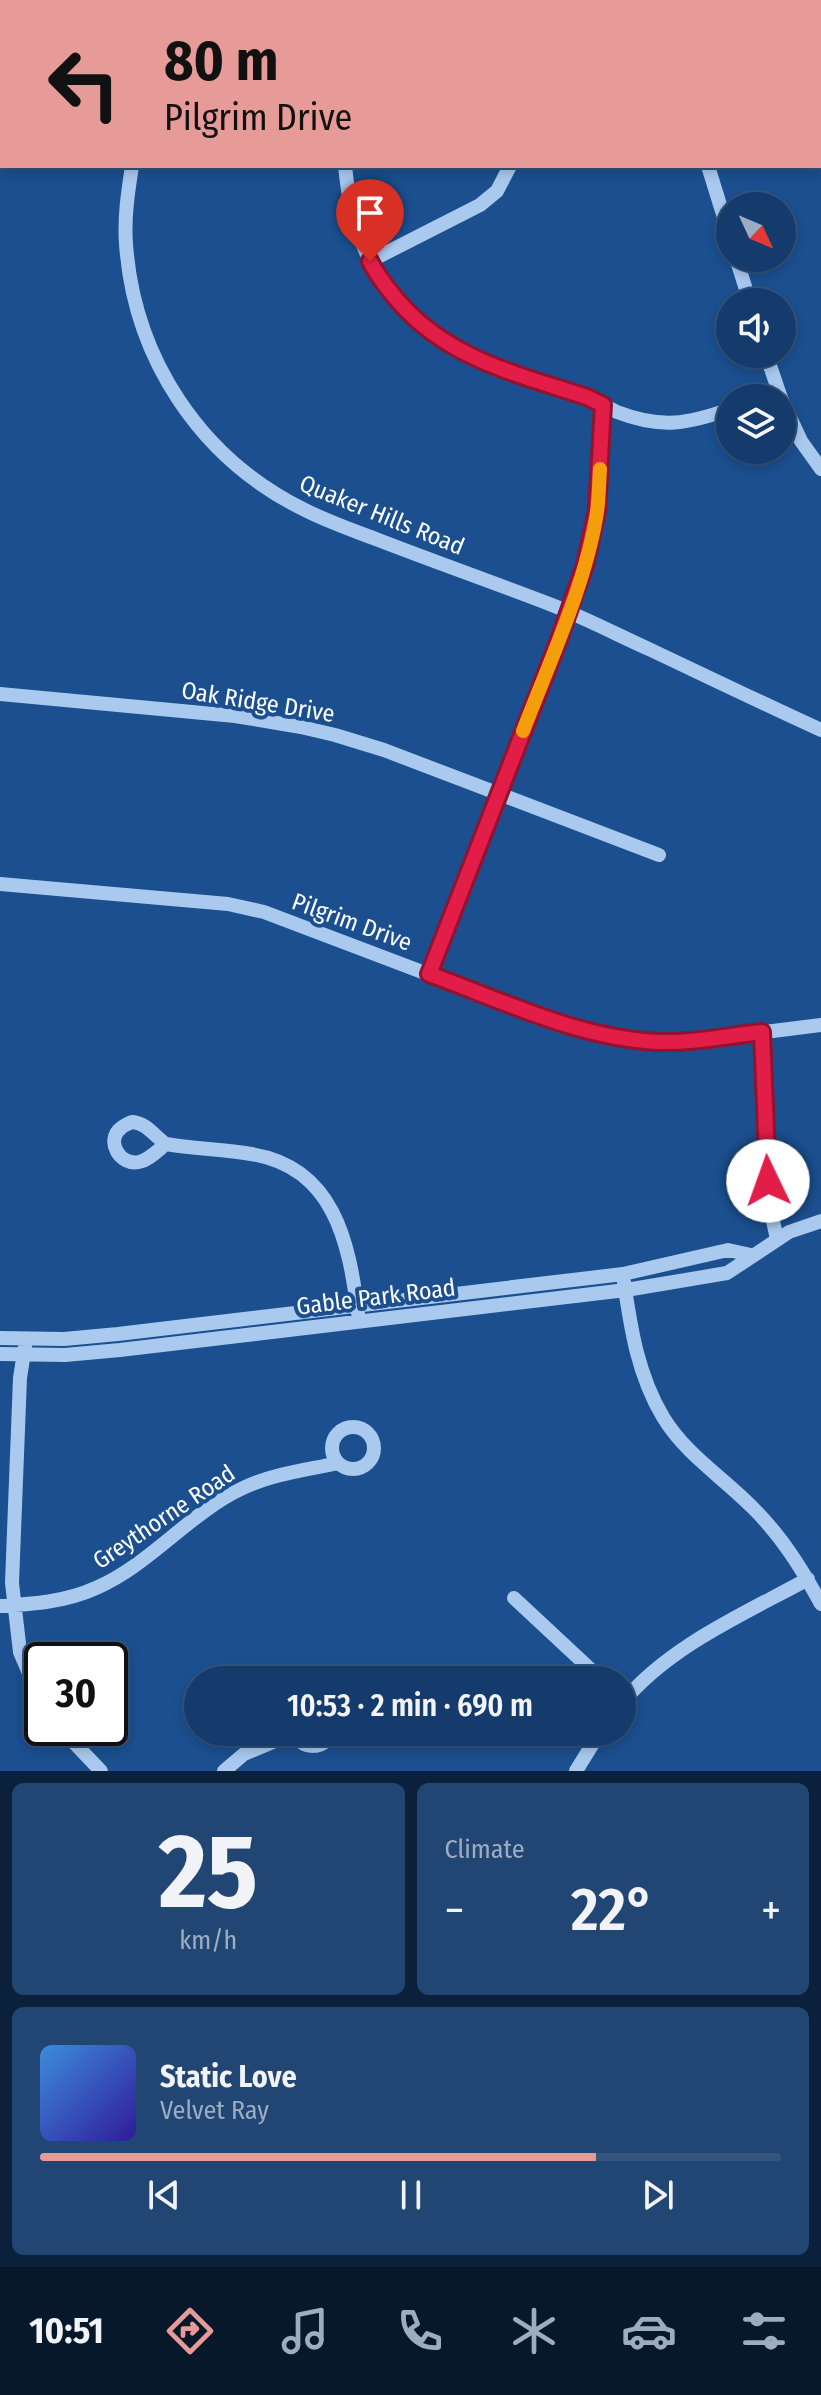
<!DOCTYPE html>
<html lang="en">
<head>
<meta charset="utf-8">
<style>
	body { margin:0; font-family:"Fira Sans Condensed",sans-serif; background:#214673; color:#f1f3f6; height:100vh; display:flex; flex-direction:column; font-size:30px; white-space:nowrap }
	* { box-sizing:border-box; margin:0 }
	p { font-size:26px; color:#9dadc1 }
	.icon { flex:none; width:44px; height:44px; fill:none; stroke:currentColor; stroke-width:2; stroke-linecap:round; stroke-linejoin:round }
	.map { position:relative; height:1771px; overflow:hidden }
	.side { display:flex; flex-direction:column; gap:12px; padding:12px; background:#0b203b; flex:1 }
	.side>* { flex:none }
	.banner { position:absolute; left:0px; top:0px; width:822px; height:168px; box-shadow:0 4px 12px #0003,0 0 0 2px #33557e; background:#e69b98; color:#111; overflow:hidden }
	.needle { width:52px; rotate:134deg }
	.buttons { position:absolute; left:716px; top:192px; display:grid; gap:16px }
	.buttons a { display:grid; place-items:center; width:80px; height:80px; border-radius:50%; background:#143b6b; box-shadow:0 4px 12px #0003,0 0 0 2px #33557e; font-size:40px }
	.speed { position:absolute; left:24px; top:1642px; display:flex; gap:16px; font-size:40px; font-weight:700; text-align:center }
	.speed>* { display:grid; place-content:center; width:104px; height:104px; border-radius:50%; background:#143b6b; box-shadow:0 4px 12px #0003,0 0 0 2px #33557e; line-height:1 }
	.speed .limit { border:4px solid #111; border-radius:12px; background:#fff; color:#111 }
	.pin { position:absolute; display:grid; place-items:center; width:68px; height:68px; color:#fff; margin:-82px -34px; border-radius:50% 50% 50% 0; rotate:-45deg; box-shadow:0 0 8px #0007 }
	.pin .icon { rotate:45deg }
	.me { position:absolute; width:88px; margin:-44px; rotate:357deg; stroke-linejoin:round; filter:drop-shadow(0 0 6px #0008) }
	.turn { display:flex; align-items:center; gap:28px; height:168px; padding:0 32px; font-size:36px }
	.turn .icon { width:104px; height:104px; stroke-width:2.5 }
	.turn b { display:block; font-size:56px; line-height:68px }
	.big { font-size:60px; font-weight:600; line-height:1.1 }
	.side .widget { flex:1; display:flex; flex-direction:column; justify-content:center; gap:12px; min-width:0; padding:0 28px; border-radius:12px; background:#214673 }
	.side .dial { align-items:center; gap:0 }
	.dial b { font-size:104px; line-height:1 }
	.song { display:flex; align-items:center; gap:24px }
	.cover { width:96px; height:96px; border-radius:12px; background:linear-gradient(135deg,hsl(210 70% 55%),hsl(250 70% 35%)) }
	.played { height:8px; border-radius:4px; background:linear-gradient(90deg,#e69b98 75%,#33557e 75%) }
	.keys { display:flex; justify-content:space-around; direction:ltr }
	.heat { display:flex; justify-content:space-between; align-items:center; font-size:44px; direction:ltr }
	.side .tiles { flex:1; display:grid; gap:12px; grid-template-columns:1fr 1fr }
	.widget:last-child { grid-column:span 2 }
	.trip { position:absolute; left:184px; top:1666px; width:452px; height:80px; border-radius:40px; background:#143b6b; box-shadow:0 4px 12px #0003,0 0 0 2px #33557e; font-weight:600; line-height:80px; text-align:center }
	.tabs { display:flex; height:128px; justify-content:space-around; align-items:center; background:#08182b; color:#9dadc1 }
	.tabs .icon { width:56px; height:56px }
	.tabs .selected { color:#e69b98 }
	.tabs b { font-size:36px; color:#f1f3f6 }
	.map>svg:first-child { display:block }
</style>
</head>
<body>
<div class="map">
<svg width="821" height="1771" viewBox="0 0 821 1771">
	<rect width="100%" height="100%" fill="#1b4f8f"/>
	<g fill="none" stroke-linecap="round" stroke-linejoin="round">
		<path stroke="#a9c9ee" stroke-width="14" d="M652 0 653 2
			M351 2V0
			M696 2 703 0
			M0 3 2 4
			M132 166C128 192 124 218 126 244 134 358 200 458 303 509 328 522 355 531 381 541 438 563 495 583 552 605 585 618 618 635 651 650 708 677 764 704 821 730
			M345 166C347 184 349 203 354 220 370 277 410 326 463 353 500 371 540 382 578 394 592 399 604 406 617 412 661 429 688 424 730 409
			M708 166 730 237
			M736 258 750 302
			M370 261 480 205 497 191 510 166
			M766 354 781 398
			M782 400 801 441 821 469
			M0 694 235 716 301 727 335 735 384 750 659 855
			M0 884 228 904 264 912 541 1017 602 1036 658 1042 693 1041 821 1025
			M429 974 558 642 585 565 597 511 603 405
			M762 1032 769 1203 777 1239
			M132 1122C147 1123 154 1136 166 1144 158 1150 149 1160 139 1162 120 1166 105 1141 121 1128 121 1127 131 1122 132 1122Z
			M166 1144C194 1149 223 1149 251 1154 334 1167 349 1242 358 1313
			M624 1282C631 1330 638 1375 663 1417 686 1455 724 1478 754 1509 782 1537 802 1569 821 1604
			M0 1338 64 1339 118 1334 623 1274 728 1250 751 1255
			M25 1346 20 1378 12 1583 20 1652 42 1704
			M0 1354 65 1355 120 1350 626 1290 727 1273 789 1232 821 1221
			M332 1448a21 21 0 1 1 42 0a21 21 0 1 1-42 0Z
			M514 1598 602 1680
			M0 1606C33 1604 65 1602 96 1588 151 1564 189 1513 243 1488 272 1474 307 1470 338 1463
			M622 1703C669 1646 744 1614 808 1579
			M60 1728 101 1771
			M293 1732C303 1751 323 1750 333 1732
			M224 1771 244 1754 294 1733
			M576 1771 600 1732"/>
	</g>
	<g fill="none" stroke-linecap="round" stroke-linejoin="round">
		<defs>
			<path id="route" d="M370 261C377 276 388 289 398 301 448 359 517 374 587 397L603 405 597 511 585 565 558 642 429 974C504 1001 577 1038 658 1042 693 1043 727 1036 762 1032L768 1181"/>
		</defs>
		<use href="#route" stroke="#92132f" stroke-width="20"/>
		<use href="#route" stroke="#e11d48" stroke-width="14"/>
		<path stroke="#f59e0b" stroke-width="14" d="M523 731C549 663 586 584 597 512 599 498 599 483 600 469"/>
	</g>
	<g text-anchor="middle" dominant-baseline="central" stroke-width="8" stroke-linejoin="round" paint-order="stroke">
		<g font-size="24" fill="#fff" stroke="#1b4f8f">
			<text transform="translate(382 515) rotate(22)">Quaker Hills Road</text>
			<text transform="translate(258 702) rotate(9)">Oak Ridge Drive</text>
			<text transform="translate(352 922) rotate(20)">Pilgrim Drive</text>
			<text transform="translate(376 1297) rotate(-7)">Gable Park Road</text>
			<text transform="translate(164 1517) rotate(-34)">Greythorne Road</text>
		</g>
	</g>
</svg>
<div class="buttons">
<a><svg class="needle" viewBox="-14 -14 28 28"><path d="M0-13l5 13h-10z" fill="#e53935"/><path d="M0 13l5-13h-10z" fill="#9dadc1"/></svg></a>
<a><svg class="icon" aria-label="sound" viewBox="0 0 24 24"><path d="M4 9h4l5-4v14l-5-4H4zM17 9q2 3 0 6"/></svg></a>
<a><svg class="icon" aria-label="layers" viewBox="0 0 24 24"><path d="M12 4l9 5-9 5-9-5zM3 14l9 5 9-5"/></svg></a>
</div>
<div class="speed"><div class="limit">30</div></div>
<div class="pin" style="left:370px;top:261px;background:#d93025"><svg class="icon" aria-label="arrive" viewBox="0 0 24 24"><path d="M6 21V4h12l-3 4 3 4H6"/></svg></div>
<svg class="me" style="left:768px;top:1181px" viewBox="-20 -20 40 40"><circle r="19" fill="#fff"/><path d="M0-13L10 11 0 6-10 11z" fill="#e11d48"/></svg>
<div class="trip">10:53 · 2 min · 690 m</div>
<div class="banner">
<div class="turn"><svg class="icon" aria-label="left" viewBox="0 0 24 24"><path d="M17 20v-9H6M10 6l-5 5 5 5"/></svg><div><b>80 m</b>Pilgrim Drive</div></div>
</div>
</div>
<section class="side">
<div class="tiles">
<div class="widget dial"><b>25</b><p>km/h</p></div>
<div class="widget"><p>Climate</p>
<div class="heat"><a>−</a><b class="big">22°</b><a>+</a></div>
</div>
<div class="widget">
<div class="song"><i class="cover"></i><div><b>Static Love</b><p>Velvet Ray</p></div></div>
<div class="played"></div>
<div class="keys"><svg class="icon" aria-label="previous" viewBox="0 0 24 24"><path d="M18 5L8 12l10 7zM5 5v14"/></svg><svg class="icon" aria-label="pause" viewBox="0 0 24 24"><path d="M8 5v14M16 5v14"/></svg><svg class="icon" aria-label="next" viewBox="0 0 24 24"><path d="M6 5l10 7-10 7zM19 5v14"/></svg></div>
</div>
</div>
</section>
<nav class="tabs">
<b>10:51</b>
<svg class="icon selected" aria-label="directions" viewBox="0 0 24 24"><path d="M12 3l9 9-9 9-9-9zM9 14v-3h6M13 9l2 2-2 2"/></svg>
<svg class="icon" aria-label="music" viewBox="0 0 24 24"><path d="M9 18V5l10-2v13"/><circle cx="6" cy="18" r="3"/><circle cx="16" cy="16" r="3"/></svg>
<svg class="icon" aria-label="phone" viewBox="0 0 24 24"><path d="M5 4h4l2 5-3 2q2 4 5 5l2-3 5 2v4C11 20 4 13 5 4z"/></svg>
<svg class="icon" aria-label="climate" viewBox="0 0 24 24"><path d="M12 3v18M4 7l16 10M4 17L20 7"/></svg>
<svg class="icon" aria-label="car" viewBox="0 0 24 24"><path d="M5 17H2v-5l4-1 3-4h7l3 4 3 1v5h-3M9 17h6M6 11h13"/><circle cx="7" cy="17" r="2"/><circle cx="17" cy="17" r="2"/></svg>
<svg class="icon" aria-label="filters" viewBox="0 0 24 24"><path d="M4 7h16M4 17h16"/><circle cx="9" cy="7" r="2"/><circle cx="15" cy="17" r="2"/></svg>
</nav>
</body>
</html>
